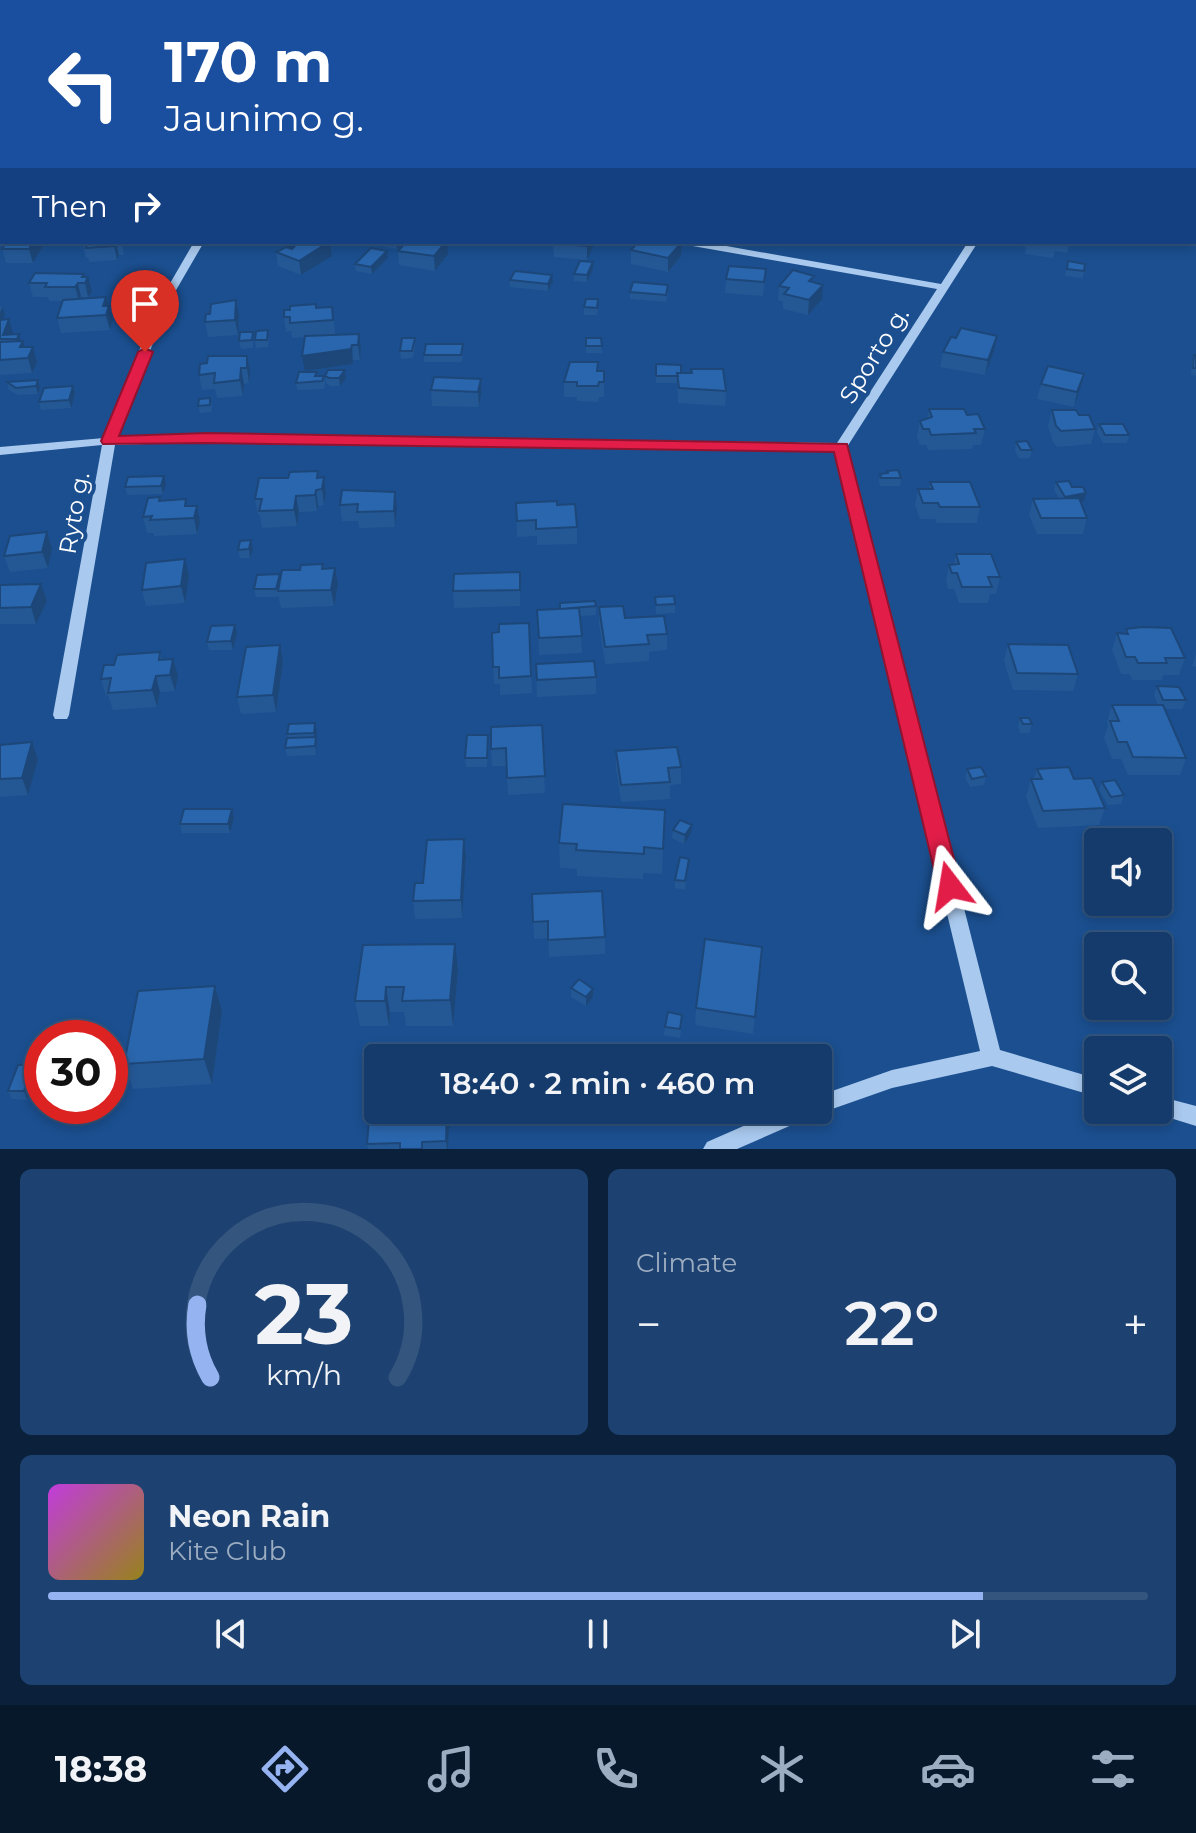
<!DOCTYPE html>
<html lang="en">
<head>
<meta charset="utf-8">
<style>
	body { margin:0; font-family:Montserrat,sans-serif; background:#1d4271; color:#f1f3f6; height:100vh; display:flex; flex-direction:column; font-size:30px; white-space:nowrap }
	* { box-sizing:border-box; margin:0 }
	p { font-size:26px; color:#9dadc1 }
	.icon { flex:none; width:44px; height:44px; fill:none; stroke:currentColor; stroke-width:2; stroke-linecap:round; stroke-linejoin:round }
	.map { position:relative; height:1149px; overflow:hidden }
	.sheet { display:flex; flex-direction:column; gap:20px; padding:20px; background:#0b203b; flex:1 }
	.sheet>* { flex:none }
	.top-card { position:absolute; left:0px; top:0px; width:1196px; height:244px; box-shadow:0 4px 12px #0003,0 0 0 2px #33557e; background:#1a4fa0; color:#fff; overflow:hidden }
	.buttons { position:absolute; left:1084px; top:828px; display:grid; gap:16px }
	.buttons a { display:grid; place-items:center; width:88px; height:88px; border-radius:8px; background:#143b6b; box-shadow:0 4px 12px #0003,0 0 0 2px #33557e; font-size:40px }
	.speed { position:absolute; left:24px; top:1020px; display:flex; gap:16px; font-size:40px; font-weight:700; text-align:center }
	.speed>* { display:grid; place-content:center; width:104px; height:104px; border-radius:50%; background:#143b6b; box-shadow:0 4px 12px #0003,0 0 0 2px #33557e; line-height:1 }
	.speed .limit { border:12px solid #d22; background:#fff; color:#111 }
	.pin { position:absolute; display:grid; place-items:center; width:68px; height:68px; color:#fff; margin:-82px -34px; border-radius:50% 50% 50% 0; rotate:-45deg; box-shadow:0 0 8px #0007 }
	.pin .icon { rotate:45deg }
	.me { position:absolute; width:88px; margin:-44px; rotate:346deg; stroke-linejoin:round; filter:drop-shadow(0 0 6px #0008) }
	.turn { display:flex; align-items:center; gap:28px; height:168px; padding:0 32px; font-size:36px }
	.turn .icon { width:104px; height:104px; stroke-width:2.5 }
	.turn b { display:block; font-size:56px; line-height:68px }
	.then { display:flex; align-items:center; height:76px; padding:0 32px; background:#0003; gap:16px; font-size:30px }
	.big { font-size:60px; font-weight:600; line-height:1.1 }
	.sheet .card { flex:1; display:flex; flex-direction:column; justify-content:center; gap:12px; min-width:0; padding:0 28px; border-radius:12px; background:#1d4271 }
	.sheet .dial { align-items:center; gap:0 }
	.dial svg { height:208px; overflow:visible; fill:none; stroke:#33557e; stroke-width:7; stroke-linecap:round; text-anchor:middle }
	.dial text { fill:#f1f3f6; stroke:none }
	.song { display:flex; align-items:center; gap:24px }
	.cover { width:96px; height:96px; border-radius:12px; background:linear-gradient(135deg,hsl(290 70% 55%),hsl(50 70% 35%)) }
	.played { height:8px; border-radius:4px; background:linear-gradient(90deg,#95b2f1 85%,#33557e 85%) }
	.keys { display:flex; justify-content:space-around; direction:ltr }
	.heat { display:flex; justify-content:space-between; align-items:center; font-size:44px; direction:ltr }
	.sheet .tiles { flex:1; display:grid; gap:20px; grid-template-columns:1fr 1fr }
	.card:last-child { grid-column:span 2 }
	.trip { position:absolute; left:364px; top:1044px; width:468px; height:80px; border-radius:8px; background:#143b6b; box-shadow:0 4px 12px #0003,0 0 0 2px #33557e; font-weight:600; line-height:80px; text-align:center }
	.dock { display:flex; height:128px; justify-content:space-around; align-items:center; background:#08182b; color:#9dadc1 }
	.dock .icon { width:56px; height:56px }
	.dock .current { color:#95b2f1 }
	.dock b { font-size:36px; color:#f1f3f6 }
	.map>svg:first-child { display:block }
</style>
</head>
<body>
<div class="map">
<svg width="1196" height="1149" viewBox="0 0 1196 1149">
	<rect width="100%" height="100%" fill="#1b4f8f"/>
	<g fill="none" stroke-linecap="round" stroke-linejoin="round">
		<path stroke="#a9c9ee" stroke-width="2" stroke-dasharray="2 3" stroke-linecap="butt" d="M908 0 915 2
			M378 2 383 0"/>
		<path fill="#a9c9ee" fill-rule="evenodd" d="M0 112H2V118H0Z
			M1194 235H1196V241H1194Z
			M194 242H204L168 304 117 437 207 434 837 443 937 289 687 245 682 242H704L941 284 968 242H978L847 447 1000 1050 1098 1079V1097L992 1066 892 1088 818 1114 812 1112 810 1117 737 1149H703L707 1142 780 1110H818V1096L892 1070 980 1051 836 451 207 442 115 445 69 715 67 719H55L53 715 102 445 0 455V447L104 438 158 304Z
			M1158 1096 1196 1106V1126L1151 1112 1150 1110H1158Z"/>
	</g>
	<path fill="#245895" d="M88 0H141L135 2H96Z
		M296 0H360L355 2H296Z
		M1194 111H1196V146H1194Z
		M7 242H42L43 246 33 263H6L2 249Z
		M83 242H122L124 255H119L117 260 89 262 88 258H86L83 245Z
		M287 242H330L332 256 301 275 278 266 276 252 288 247Z
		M369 242H404L397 249 370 244Z
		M682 242 681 256 668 272 631 264V250Z
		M1009 242H1070L1067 253 1055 251 1053 258 1025 254 1026 247 1009 244Z
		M553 243 593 247 587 260 554 257Z
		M387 251 388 258 372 274 356 271 355 264Z
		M398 251 448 254 435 271 399 265Z
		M1068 261 1085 264 1083 278 1065 276Z
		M593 269 587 282 574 281V274Z
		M766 269 763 296 725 293 726 279Z
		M84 274 92 292 88 297H81V299L106 297 113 320 110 330 61 333 57 318 63 301H49L48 297H33L29 283Z
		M510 280 553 282 548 291 510 287Z
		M814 282 823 285 822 299 808 315 783 309V302L778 300 779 286Z
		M630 292H668L666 302 630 299Z
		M0 307H2L5 314 2 319 13 334 21 341 25 347H33L37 362 32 373 0 375Z
		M584 307H598L597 315H584Z
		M317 308 334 321 335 334H359L361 348 360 360H353V364L305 371V337L292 338 291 331 286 332 284 317Z
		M239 315 238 335 208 337 205 322Z
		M253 332V348L241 349 239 341Z
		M997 336 994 351 985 375 940 367 943 352Z
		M269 338 268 347 256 348 255 340Z
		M415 338V346L413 358 401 359 400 351Z
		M586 338H601L602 353H586Z
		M463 344 462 362H424V355Z
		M1194 355H1196V376L1191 375 1192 362Z
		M247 356 250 371 249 383 244 384 243 396 217 398 215 389 202 390 199 375Z
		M656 364 681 373H691V369L726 391 725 406 678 403 677 383H656Z
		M345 370 346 378 340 386H330L326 383 325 376Z
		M598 371H604V397H599L598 402 577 401V397H564V382Z
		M317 372V376H324L325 383 324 389 297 390 296 383Z
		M1084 374 1074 407 1037 399 1041 384Z
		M481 379V394L479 407 432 406 431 390Z
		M38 380 40 388 38 394 18 395 9 390 7 382Z
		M73 386 75 394 71 408 41 410 39 402Z
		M210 398 212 406 211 412 200 413 198 406Z
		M929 409 967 415 985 429 981 445H973L972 449 928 450 926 445H920L917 436 920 421 928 418Z
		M1052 410 1079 415 1095 429 1091 444 1057 447 1053 442 1048 426Z
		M1099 424 1129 435 1127 443H1103L1097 432Z
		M1016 442 1032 450 1030 458H1019L1015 450Z
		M887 471 901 478 900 486H880L879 482 880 474H886Z
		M324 477 326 493 324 505 318 506 317 511 299 512 297 526 262 528 260 515H258L255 499 319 478Z
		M930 482 980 507 977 523H937L935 519H920L915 505 918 489H929Z
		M1056 482 1072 487 1084 501H1080L1087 518 1083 534H1037L1029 515 1033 499 1059 498 1054 490Z
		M166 484 163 494 127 495 125 487Z
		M342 490 397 508 395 527 359 528 358 521H342L340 505Z
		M160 497 161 501 188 506H197L200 522 197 534 154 536V533H147L143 517Z
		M516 503 557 505 577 527V544L537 545V536L517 537Z
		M251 540 253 549 250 558H240L238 550Z
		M52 549 48 568 10 572 4 556Z
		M956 554 1000 577 996 594H990L988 603H959L954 589H948L946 581 949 565 954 564Z
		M323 564 324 569 338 585 334 606 281 608 278 595V597H256L254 589 280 574V578L300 570Z
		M189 576 185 603 146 606 142 590Z
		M41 584 47 601 36 624H0V585Z
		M520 589V606L454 608 453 591Z
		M655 597 675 604V613L656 614Z
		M596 606V615L580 616 582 653 539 655 537 610Z
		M599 607 667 634V650L649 652V661L605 664 599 624Z
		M529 623 532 693 500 695V684H494L493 667 499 632Z
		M1126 629 1185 658 1179 675H1163L1162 680H1132L1130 674H1121L1112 650 1117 633 1124 634Z
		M237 634 233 650H209L207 642Z
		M1008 644 1078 674 1073 691 1013 690 1004 661Z
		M160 652 162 660 178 676 175 691 160 692 157 707 113 710 108 695 106 696 101 679 114 665Z
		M1196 653V667L1192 666Z
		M283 662 276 712 241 714 237 697Z
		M536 664 596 677V694L537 697Z
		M1157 686 1186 700 1182 709H1165L1186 758 1180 775H1128L1121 759H1112L1104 738 1108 726 1107 722 1112 705H1158L1154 695Z
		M1020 718 1032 724 1029 733H1020L1018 726Z
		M542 725 545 793 508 795 506 766H492L491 749Z
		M317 731 316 755 287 756 285 748 288 738 287 734Z
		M488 735 487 767H466L465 758Z
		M32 742 38 759 28 795 0 797V745Z
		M616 751 681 767V784L670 785V799L621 802 616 768Z
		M967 769 986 776 984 785 970 787 965 778Z
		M1037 769 1074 779 1105 808 1099 825 1038 828 1026 797 1031 779H1034Z
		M1102 782 1124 795 1121 804 1108 805 1099 790Z
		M232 809 234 818 230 833H182L180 824Z
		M665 810 662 874 643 873V879L577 876V869L560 868 559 843Z
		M673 830 691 834 684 844 672 838Z
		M464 839 466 856 462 918 415 919 413 901 423 883Z
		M688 867 685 890 675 888V880Z
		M532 894 605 937V954L549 957 548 938 534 939Z
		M363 945 458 970 453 1026H406L404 1012H390L389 1026H360L355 1001Z
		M215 986 222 1011 212 1084 133 1089 124 1064Z
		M571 988 593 989V997L586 1006 571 997Z
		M696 1008 755 1017 753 1034 695 1025Z
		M682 1023 680 1038 664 1035 665 1027Z
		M36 1073 28 1100 12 1099 8 1091Z
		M378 1110H450L448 1149H368L367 1144Z"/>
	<path fill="#1d4779" d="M117 0H141L135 2H117Z
		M312 0H360L355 2H312Z
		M702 0H715V2H699Z
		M0 21H2V32L0 33Z
		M2 87V101H1L0 88Z
		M33 242H42L43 246 33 263 29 249Z
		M116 242 119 255 117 260 114 246Z
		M330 242 332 256 301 275 299 261Z
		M396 242H404L397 249Z
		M446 242H447L448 254 435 271 434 256Z
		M589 242H593V247L587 260V246Z
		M682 242 681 256 668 272V258Z
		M387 251 388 258 372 274 371 267Z
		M593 262V269L587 282V275Z
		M84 274 86 281 88 277 92 292 88 297 85 283 82 277Z
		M552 275 553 282 548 291V284Z
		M78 283 81 297 79 301 75 287Z
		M823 285 822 299 808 315 809 300Z
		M106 297 113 320 110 330 103 306Z
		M236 300 239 315 238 335 235 320Z
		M2 307 5 314 0 326V313Z
		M9 319 13 334 3 335Z
		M19 334 22 344 23 341 27 356 21 354 17 339Z
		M359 334 361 348 360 360 358 345Z
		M997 336 994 351 985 375 988 360Z
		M352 345 353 364 305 371 302 356Z
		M33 347 37 362 32 373 28 358Z
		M247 356 250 371 249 383 247 368Z
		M241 368 244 384 243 396 240 380Z
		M345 370 346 378 340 386 339 378Z
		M1084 374 1080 389 1074 407 1077 392Z
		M481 379V394L479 407 478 392Z
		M38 380 40 388 38 394 36 386Z
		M73 386 75 394 71 408 69 400Z
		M164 476 166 484 163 494 161 486Z
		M324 477 326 493 324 505 322 489Z
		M316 490 318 506 317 511 315 495Z
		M395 492 397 508 395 527 394 511Z
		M1086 493 1084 501 1063 505 1065 497Z
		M296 496 299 512 297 526 294 510Z
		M197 506 200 522 197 534 194 518Z
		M47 532 52 549 48 568 42 552Z
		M251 540 253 549 250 558 249 549Z
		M185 559 189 576 185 603 181 586Z
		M335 568 338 585 334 606 331 590Z
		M41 584 47 601 36 624 31 607Z
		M235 625 237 634 233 650 231 641Z
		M280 645 283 662 276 712 273 695Z
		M173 659 178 676 175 691 170 675Z
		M156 676 160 692 157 707 152 690Z
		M315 723 317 731 316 755 314 733Z
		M32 742 38 759 28 795 22 778Z
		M232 809 234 818 230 833 228 824Z
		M692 825 691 834 684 844 685 835Z
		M464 839 466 856 462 918 461 900Z
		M455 944 458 970 453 1026 450 1000Z
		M215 986 222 1011 212 1084 204 1059Z
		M386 987 390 1012 389 1026 385 1001Z
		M593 989V997L586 1006V997Z
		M33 1065 36 1073 28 1100 24 1091Z
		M447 1110H450L448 1149H447L446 1141Z"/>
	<path fill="#2a66ad" stroke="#1d4779" stroke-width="2" d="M678 0H702L699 2H685L677 1Z
		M1194 111H1196V121H1194Z
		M7 242H33L29 249H2Z
		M83 242H116L114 246 86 248 87 244 83 245Z
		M287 242H329L299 261 276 252 286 247 292 249 294 247 287 246 291 243Z
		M406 242H446L434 256 398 251Z
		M554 242H589L587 246 553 243Z
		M638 242H682L668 258 631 250Z
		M371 248 387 251 371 267 355 264Z
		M580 261 593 262 587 275 574 274Z
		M1068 261 1085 264 1084 271 1067 269Z
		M729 266 766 269 764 282 726 279Z
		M793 270 814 276 809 281 823 285 809 300 784 294 789 288 779 286Z
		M515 271 552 275 548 284 510 280Z
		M35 273 84 274 82 277H88L85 283H78L75 287H45L47 283H29Z
		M633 282 668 285 666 295 630 292Z
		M106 297 103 306H109L106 315 57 318 63 300Z
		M586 299H598L597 308 584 307Z
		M236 300 235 320 205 322 206 314H210L211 304Z
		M316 304V308L332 307 333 320 290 323V317H284V310H290V306Z
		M9 319 3 335 19 334 17 339H0V320Z
		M961 328 997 336 988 360 943 352 951 337 956 338Z
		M268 330 267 340H255L256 331Z
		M240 332H253L252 340 239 341Z
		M359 334 358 345H352L351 349 302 356 305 336Z
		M402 338H415L412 351H400Z
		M586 338H601L602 346H586Z
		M23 341 20 347H33L28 358 0 360V342Z
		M426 344H463L461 355H424Z
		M1194 355H1196V368H1193Z
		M208 356H247V368H241L240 380 214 383 215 373 199 375 200 364 207 363Z
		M570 362H598L597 371H604V382H599L598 386H577V382H564Z
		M656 364 681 365V373H677L678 376H656Z
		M1048 366 1084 374 1077 392 1041 384Z
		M691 369H723L726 391 679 388 677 373H692Z
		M328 370H345L339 378H329L325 376Z
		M299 372H317L315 376H324L322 381 296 383Z
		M434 377 481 379 478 392 431 390Z
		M38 380 36 386 16 388 7 382Z
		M73 386 69 400 39 402 44 388Z
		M210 398V405L198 406 199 399Z
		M929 409H964L967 415 978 414 985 429H974L976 433 931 435 929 429H923L920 421 932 417Z
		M1052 410H1076L1079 415H1089L1095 429 1061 431 1056 426Z
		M1099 424H1123L1129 435H1105Z
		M1027 441 1032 450H1021L1016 442Z
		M898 470 901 478H881L880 474 888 473 887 471Z
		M318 471 317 478 324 477 322 489 316 490 315 495 296 496 294 510 259 511 262 499H255L259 478H288L290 472Z
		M164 476 161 486 125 487 128 477Z
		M1069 481 1072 487H1083L1086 493 1065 497 1056 482Z
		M930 482H970L980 507H940L938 503H923L918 489H933Z
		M342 490 395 492 394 511 357 512 358 504 340 505Z
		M160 497 159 501 186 499 185 506H197L194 518 150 520 152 516 143 517 148 498Z
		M1079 498 1087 518H1041L1033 499Z
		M557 501V505L575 504 577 527 536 529V520L517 521 516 503Z
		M47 532 42 552 4 556 10 536Z
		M251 540 249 549 238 550 240 541Z
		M956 554H991L1000 577H988L992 587H962L957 573H952L949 565 959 564Z
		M185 559 181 586 142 590 146 563Z
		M323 564 322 569 335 568 331 590 278 591 282 570H300L301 565Z
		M520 572V590L453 591 454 574Z
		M280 574 276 589H254L257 575Z
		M41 584 31 607 0 608V585Z
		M674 596 675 604 656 605 655 597Z
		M595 601 596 606 560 609V603Z
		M623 606 625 618 664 616 667 634 647 635 649 644 605 647 599 607Z
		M579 608 582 636 539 638 537 610Z
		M529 623 531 676 499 678V667H493L492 633 499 632V624Z
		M235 625 231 641 207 642 211 626Z
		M1142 627 1171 628 1185 658H1165L1167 663H1138L1135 657H1126L1117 633 1128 634 1126 629Z
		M1008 644 1068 645 1078 674 1017 673Z
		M280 645 273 695 237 697 246 647Z
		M160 652 159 660 173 659 170 675 156 676 152 690 108 693 111 678 101 679 104 665H114L117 655Z
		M594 661 596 677 537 680 536 664Z
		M1157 686 1179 687 1186 700H1163Z
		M1112 705H1163L1186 758 1133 757 1127 742H1118L1110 721H1119Z
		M1020 718H1029L1032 724H1023Z
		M315 723 314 733 287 734 289 724Z
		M542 725 545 776 507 778 506 748 491 749V727Z
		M467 735H488L487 758H465Z
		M316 737 315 746 285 748 287 738Z
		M32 742 22 778 0 779V745Z
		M677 747 681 767 668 768 670 782 621 785 616 751Z
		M981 767 986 776 972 779 967 769Z
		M1069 767 1074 779 1092 778 1105 808 1043 811 1031 779H1042L1037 769Z
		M1115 780 1124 795 1111 797 1102 782Z
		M563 804 665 810 663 849 644 847V854L576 850 577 844 559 843Z
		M184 809H232L228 824H180Z
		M680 820 692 825 685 835 673 830Z
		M464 839 461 900 413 901 415 883H423L427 840Z
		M680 857 689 859 685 881 675 880Z
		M602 891 605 937 548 940V921L533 922 532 894Z
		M705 939 762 947 755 1017 696 1008Z
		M455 944 450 1000 402 1001 404 987H386L385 1001H355L363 945Z
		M579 979 593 989 586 997 571 988Z
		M215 986 204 1059 124 1064 138 991Z
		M668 1012 682 1015 680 1029 665 1027Z
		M18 1065H33L24 1091H8Z
		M372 1085H378V1110H447L446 1141 422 1142V1149H400V1143L367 1144Z"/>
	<path fill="#e11d48" stroke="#92132f" stroke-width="2" d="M145 348 153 352 119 436 207 433 847 444 961 886 958 893 950 895 942 893 938 886 834 452 207 443 103 444 101 441 138 352Z"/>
	<g text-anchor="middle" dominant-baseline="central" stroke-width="8" stroke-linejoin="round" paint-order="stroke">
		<g font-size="24" fill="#fff" stroke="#1b4f8f">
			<text transform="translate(874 355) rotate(-58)">Sporto g.</text>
			<text transform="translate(74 513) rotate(-80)">Ryto g.</text>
		</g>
	</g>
</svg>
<div class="buttons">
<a><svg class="icon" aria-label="sound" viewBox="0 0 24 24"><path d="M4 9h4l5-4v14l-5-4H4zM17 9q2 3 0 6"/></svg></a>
<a><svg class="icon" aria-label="search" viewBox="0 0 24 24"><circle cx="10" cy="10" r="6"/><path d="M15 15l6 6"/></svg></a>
<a><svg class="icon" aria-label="layers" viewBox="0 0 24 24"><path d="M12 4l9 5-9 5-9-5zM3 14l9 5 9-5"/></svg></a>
</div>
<div class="speed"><div class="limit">30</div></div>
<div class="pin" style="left:145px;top:352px;background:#d93025"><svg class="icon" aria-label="arrive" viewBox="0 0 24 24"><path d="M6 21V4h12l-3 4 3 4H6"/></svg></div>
<svg class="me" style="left:950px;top:886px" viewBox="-20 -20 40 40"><path d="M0-17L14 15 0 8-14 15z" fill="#e11d48" stroke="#fff" stroke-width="4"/></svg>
<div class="trip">18:40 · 2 min · 460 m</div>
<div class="top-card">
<div class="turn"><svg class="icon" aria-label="left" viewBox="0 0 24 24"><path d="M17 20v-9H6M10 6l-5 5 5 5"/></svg><div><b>170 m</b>Jaunimo g.</div></div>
<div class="then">Then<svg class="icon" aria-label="right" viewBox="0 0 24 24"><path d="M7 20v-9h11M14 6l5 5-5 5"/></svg></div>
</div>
</div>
<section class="sheet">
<div class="tiles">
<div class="card dial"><svg viewBox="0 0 100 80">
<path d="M14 69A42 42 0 1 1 86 69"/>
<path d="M14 69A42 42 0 0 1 9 41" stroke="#95b2f1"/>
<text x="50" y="56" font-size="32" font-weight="700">23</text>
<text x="50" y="72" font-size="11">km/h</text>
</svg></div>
<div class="card"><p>Climate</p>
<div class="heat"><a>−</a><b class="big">22°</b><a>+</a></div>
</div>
<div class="card">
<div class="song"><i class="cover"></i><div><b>Neon Rain</b><p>Kite Club</p></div></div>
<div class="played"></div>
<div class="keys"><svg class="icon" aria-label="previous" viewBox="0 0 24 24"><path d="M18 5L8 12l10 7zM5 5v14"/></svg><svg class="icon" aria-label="pause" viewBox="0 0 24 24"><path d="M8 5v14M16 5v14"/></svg><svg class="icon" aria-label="next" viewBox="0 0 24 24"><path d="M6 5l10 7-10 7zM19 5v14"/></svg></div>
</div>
</div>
</section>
<nav class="dock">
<b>18:38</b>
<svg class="icon current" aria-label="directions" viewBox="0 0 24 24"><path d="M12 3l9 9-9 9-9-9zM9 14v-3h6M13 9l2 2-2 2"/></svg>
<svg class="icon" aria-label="music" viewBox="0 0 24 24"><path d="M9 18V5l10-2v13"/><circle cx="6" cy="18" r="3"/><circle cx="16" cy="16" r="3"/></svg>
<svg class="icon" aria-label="phone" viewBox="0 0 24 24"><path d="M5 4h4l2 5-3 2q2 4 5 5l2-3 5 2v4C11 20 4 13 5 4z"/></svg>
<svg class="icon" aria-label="climate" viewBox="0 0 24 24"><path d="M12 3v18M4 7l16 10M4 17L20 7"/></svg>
<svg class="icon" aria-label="car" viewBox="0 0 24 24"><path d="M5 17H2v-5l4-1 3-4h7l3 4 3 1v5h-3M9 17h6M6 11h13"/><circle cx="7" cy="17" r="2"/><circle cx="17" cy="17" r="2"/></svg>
<svg class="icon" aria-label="filters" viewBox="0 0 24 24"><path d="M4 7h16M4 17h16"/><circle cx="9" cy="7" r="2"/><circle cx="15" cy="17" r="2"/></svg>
</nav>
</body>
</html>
